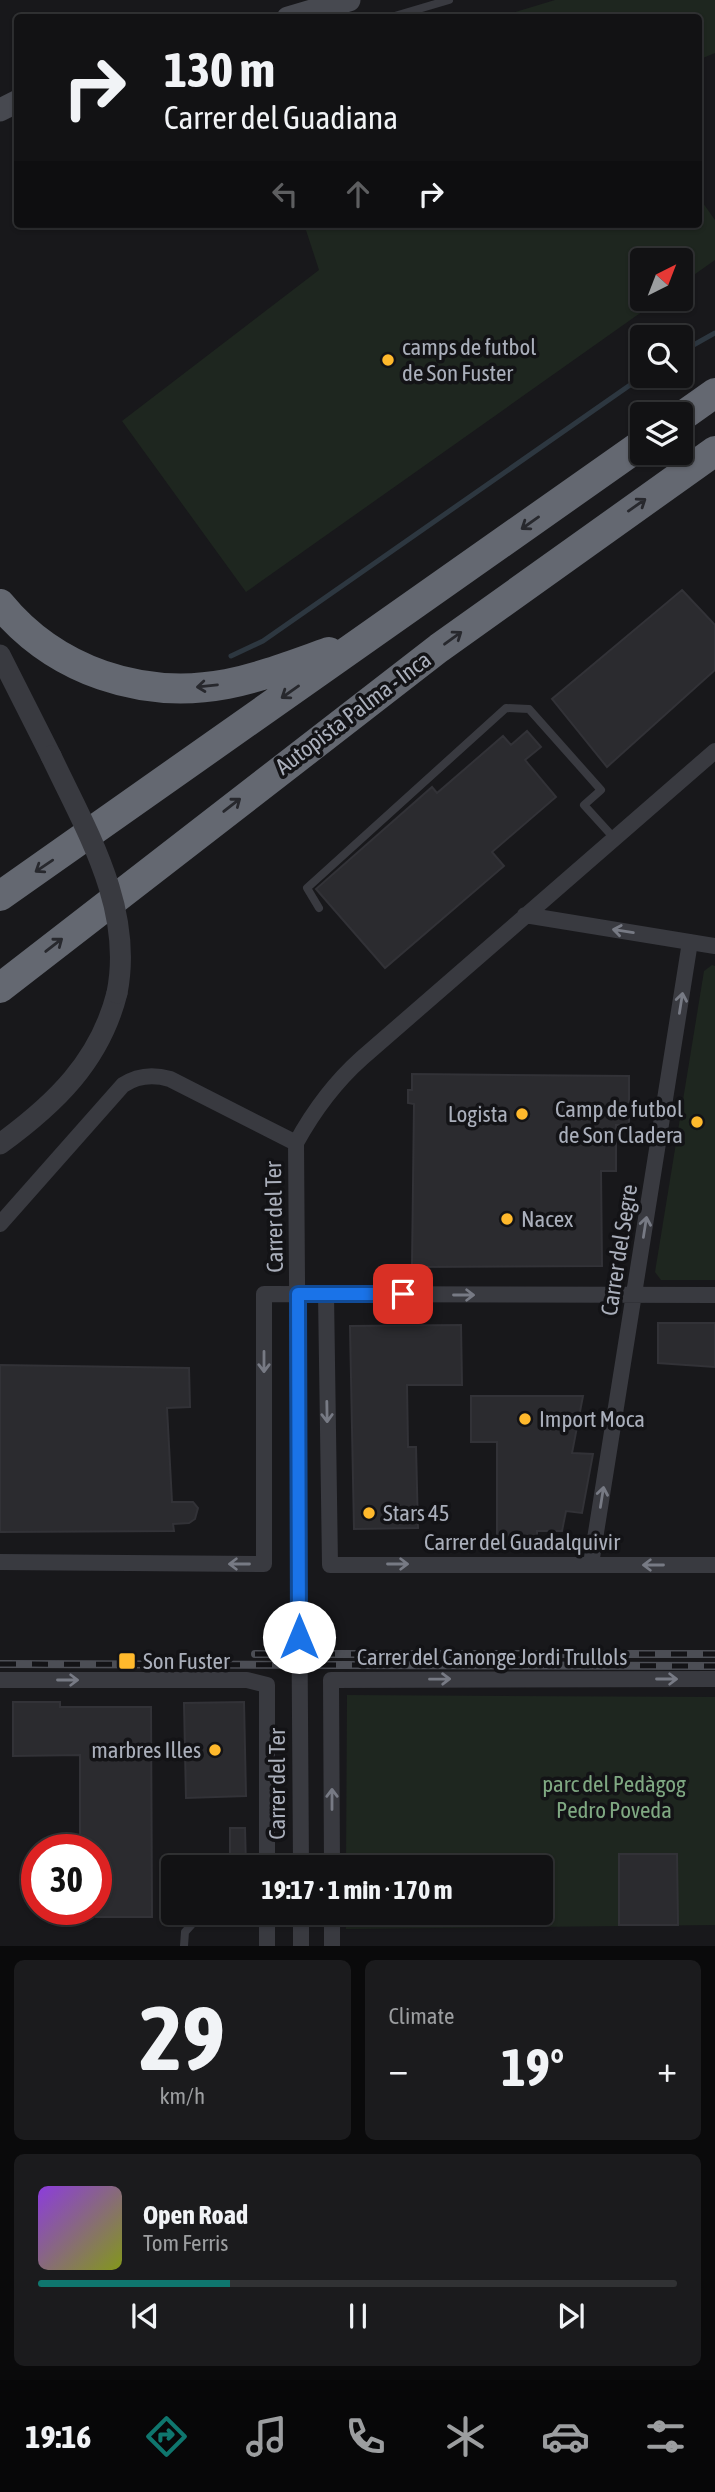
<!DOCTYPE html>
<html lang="en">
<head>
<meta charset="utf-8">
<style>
	body { margin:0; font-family:"Asap Condensed",sans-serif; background:#1b1b1d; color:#f1f3f6; height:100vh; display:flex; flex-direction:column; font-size:26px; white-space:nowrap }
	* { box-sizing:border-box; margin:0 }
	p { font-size:23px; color:#9c9ea0 }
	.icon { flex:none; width:38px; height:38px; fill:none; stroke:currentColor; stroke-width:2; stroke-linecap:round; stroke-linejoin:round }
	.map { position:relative; height:1946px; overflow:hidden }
	.drawer { display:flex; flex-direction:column; gap:14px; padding:14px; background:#0a0a0b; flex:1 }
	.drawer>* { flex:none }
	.guide { position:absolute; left:14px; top:14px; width:688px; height:214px; border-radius:7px; box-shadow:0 2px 5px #0004,0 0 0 2px #313234; background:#121214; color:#f1f3f6; overflow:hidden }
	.needle { width:46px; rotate:42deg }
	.tools { position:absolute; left:630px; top:248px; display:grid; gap:14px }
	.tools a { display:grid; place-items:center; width:63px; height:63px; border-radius:7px; background:#121214; box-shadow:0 2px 5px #0004,0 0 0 2px #313234; font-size:35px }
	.speed { position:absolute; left:21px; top:1834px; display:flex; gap:14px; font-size:35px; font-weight:700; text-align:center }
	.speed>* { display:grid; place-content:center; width:91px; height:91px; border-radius:50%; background:#121214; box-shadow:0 2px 5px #0004,0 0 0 2px #313234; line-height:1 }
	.speed .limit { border:10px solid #d22; background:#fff; color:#111 }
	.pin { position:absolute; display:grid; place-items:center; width:60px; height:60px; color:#fff; margin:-30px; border-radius:14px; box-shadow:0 4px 10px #0006 }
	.me { position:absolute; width:77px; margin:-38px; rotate:0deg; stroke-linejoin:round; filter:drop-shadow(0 0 5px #0008) }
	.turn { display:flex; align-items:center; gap:24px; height:147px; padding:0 35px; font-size:32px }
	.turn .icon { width:91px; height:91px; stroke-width:2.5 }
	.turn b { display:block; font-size:49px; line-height:60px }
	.lanes { display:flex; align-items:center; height:66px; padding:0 35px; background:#0003; justify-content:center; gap:35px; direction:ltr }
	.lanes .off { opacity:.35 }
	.big { font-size:52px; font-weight:700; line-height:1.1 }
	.drawer .card { flex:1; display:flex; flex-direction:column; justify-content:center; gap:10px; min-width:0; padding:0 24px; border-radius:10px; background:#1b1b1d }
	.drawer .dial { align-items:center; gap:0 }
	.dial b { font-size:91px; line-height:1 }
	.song { display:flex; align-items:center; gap:21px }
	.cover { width:84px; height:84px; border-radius:10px; background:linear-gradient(135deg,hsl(270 70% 55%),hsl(70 70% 35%)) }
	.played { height:7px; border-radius:4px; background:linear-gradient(90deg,#0f766e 30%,#313234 30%) }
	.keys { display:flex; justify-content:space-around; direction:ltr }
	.heat { display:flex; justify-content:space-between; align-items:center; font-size:38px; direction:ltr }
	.drawer .tiles { flex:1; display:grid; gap:14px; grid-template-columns:1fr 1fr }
	.card:last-child { grid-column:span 2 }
	.trip { position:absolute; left:161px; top:1855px; width:392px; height:70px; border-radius:7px; background:#121214; box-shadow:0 2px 5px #0004,0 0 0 2px #313234; font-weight:700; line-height:70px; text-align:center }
	.dock { display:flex; height:112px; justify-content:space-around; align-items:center; background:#070708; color:#9c9ea0 }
	.dock .icon { width:49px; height:49px }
	.dock .active { color:#0f766e }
	.dock b { font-size:32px; color:#f1f3f6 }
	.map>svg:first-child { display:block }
</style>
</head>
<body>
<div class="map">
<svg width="715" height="1946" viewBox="0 0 715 1946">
	<rect width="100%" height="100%" fill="#18181b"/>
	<path fill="#1e261f" d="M555 0H715V53L698 60V18L499 17Z
		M698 196 715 220V260L681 284V261H642V299H660L246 592 122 421 319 270 304 224H698Z
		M712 965 715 966V1280H661L655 1272 704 971Z
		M347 1695 715 1697V1925L346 1929V1913H541V1867H346Z"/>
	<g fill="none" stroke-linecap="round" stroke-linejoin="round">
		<path stroke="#2d3740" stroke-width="5" d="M681 352 715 333
			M231 656 263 641 643 376"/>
	</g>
	<path fill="#2b2b2f" stroke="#323237" stroke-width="2" d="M682 590 715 625V670L607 767 552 699Z
		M527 731 541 747 525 760 556 797 492 852 504 866 385 968 316 889 432 787 437 793 503 736 511 745Z
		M412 1074 629 1076V1125H616V1171H601L602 1266 412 1267 414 1104 408 1103V1090H412Z
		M658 1323H715V1367L658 1363Z
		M461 1325 462 1385H407L408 1447H416L418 1528 354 1529 350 1326Z
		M0 1365 189 1368 190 1407 167 1408 172 1502H193L198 1508 195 1519 189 1523 173 1524 174 1531 0 1532Z
		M471 1396H583L572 1453 593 1454 582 1513 566 1511 562 1531H537V1547H497V1442H471Z
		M13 1702H60V1707H151L152 1917H96V1850H80V1755L13 1756Z
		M244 1702 246 1796 186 1798 184 1703Z
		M230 1828H245L246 1867H230Z
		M619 1854H677L678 1925H619Z"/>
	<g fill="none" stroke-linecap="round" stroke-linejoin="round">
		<path stroke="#393a40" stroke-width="8" d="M388 18 449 0
			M319 908 307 888 506 708 529 709 601 790 584 805 614 838
			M184 1946 185 1932 202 1913"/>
		<path stroke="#393a40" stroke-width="16" d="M525 915 715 946
			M0 1224 123 1085C138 1075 153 1074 170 1079L296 1143
			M326 1294 330 1565H715
			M298 1416 296 1143C314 1110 334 1083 362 1058L715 751
			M0 1562 264 1564V1294L715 1295
			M591 1564 690 942
			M0 1680H247L267 1685V1867
			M332 1867 331 1680 715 1679
			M267 1913V1946
			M301 1913V1946
			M332 1913V1946"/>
		<path stroke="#393a40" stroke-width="21" d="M0 655 51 756
			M0 1144C55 1104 100 1061 117 993"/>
		<path stroke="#474950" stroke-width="23" d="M288 18 349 0
			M0 110 18 101"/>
		<path stroke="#646871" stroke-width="30" d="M681 417 715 393
			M0 604C55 671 142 700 227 684 262 677 295 664 329 652
			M0 896 642 444
			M0 988 439 648 715 451"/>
		<defs>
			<path id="rail" d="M255 1654H715
				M0 1664 715 1666"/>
		</defs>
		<use href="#rail" stroke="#4c4e55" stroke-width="8"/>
		<use href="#rail" stroke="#131316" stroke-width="5" stroke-dasharray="16" stroke-linecap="butt"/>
		<path stroke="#393a40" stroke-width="16" d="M298 1416 301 1867"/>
		<path stroke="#393a40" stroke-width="21" d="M51 756C86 830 134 908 117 993"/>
	</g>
	<defs><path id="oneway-shaft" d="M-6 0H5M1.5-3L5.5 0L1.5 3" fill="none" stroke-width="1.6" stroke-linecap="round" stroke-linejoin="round" transform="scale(1.75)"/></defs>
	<g stroke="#27282d">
		<use href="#oneway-shaft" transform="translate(637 505) rotate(-35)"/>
		<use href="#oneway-shaft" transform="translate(530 523) rotate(145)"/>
		<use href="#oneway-shaft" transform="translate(453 638) rotate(-36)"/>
		<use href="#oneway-shaft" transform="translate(207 686) rotate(174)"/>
		<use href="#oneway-shaft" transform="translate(290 692) rotate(145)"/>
		<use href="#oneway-shaft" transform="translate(232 805) rotate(-38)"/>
		<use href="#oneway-shaft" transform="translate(44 866) rotate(146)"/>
		<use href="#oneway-shaft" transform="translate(54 945) rotate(-38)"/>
	</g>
	<g stroke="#777a84">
		<use href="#oneway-shaft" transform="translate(623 931) rotate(-171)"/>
		<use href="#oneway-shaft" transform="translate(681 1003) rotate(-81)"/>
		<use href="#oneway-shaft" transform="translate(645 1227) rotate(-81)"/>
		<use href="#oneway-shaft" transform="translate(464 1295)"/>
		<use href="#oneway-shaft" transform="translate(264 1362) rotate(90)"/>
		<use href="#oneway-shaft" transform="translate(327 1412) rotate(89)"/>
		<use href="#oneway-shaft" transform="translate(602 1497) rotate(-81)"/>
		<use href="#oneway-shaft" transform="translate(239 1564) rotate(-180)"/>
		<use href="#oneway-shaft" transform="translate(398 1564)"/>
		<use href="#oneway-shaft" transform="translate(653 1565) rotate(-180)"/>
		<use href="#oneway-shaft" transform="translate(440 1679) rotate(-1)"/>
		<use href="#oneway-shaft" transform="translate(667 1679)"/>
		<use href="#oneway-shaft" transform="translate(68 1680)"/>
		<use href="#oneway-shaft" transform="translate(332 1799) rotate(-90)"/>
	</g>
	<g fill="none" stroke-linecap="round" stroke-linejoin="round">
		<defs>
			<path id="route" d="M299 1637 298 1294H403"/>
		</defs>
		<use href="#route" stroke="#114b97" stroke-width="18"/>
		<use href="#route" stroke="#1a73e8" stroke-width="12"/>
	</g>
	<g fill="#ffb92c" stroke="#131316" stroke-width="2.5">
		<circle cx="388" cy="360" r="7"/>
		<circle cx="522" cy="1114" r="7"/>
		<circle cx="697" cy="1122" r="7"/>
		<circle cx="507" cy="1219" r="7"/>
		<circle cx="525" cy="1419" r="7"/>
		<circle cx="369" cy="1513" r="7"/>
		<rect x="118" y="1652" width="18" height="18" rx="3.5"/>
		<circle cx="215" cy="1750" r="7"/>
	</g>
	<g text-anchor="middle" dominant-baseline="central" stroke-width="7" stroke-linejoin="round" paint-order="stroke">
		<g font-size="23" fill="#aaafbb" stroke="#131316" text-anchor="start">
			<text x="402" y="347">camps de futbol<tspan x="402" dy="26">de Son Fuster</tspan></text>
			<text x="683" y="1109" text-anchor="end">Camp de futbol<tspan x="683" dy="26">de Son Cladera</tspan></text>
			<text x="508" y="1114" text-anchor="end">Logista</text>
			<text x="521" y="1219">Nacex</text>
			<text x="539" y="1419">Import Moca</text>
			<text x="383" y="1513">Stars 45</text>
			<text x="143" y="1661">Son Fuster</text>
			<text x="201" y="1750" text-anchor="end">marbres Illes</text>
		</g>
		<g font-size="23" fill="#aaafbb" stroke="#131316">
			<text transform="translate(353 713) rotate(-37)">Autopista Palma - Inca</text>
			<text transform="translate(274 1217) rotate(-91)">Carrer del Ter</text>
			<text transform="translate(619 1250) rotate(-81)">Carrer del Segre</text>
			<text x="522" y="1542">Carrer del Guadalquivir</text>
			<text x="492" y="1657">Carrer del Canonge Jordi Trullols</text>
			<text transform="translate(277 1784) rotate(-90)">Carrer del Ter</text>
		</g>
		<g font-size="23" fill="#7fa882" stroke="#131316">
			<text x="614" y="1784">parc del Pedàgog<tspan x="614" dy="26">Pedro Poveda</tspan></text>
		</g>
	</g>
</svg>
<div class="tools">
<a><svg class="needle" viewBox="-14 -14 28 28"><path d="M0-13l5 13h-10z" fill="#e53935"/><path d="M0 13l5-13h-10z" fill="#9c9ea0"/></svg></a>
<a><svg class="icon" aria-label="search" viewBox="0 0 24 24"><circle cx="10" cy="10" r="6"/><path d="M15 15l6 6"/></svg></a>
<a><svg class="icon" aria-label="layers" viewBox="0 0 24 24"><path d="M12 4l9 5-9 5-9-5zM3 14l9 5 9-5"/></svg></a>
</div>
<div class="speed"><div class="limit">30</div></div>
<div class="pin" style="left:403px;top:1294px;background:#d93025"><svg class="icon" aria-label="arrive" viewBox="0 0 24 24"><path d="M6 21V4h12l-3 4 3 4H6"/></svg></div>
<svg class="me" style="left:299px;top:1637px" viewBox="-20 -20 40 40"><circle r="19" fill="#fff"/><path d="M0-13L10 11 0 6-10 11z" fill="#1a73e8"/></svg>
<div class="trip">19:17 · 1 min · 170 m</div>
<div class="guide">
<div class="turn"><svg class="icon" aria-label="right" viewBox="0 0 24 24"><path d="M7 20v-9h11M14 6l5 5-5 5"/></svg><div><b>130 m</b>Carrer del Guadiana</div></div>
<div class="lanes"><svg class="icon off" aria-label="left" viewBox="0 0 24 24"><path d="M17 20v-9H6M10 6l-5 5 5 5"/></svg><svg class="icon off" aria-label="ahead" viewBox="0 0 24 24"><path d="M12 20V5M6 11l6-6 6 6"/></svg><svg class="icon" aria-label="right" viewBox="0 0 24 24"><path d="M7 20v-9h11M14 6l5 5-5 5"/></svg></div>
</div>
</div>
<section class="drawer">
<div class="tiles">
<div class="card dial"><b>29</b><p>km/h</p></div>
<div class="card"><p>Climate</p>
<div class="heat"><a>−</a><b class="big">19°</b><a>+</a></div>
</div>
<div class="card">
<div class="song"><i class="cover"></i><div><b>Open Road</b><p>Tom Ferris</p></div></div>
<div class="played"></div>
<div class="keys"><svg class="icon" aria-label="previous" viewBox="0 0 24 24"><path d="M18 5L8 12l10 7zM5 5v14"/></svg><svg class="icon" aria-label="pause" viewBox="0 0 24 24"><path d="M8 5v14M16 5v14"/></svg><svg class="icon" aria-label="next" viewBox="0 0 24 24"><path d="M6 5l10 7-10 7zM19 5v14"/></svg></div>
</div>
</div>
</section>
<nav class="dock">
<b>19:16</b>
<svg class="icon active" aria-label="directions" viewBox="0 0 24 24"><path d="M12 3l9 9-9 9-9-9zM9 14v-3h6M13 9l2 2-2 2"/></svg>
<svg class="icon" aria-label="music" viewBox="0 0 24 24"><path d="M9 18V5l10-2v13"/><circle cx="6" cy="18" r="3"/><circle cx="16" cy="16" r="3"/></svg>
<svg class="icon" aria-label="phone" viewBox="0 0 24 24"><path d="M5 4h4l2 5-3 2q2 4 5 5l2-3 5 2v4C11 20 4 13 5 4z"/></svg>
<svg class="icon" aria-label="climate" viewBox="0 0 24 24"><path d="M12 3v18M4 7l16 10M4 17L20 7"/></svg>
<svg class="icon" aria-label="car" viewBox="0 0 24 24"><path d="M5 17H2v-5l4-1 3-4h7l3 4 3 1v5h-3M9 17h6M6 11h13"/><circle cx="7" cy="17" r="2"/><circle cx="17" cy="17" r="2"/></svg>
<svg class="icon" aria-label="filters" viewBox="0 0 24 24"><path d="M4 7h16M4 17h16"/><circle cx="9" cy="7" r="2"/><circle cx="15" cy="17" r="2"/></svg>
</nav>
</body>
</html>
